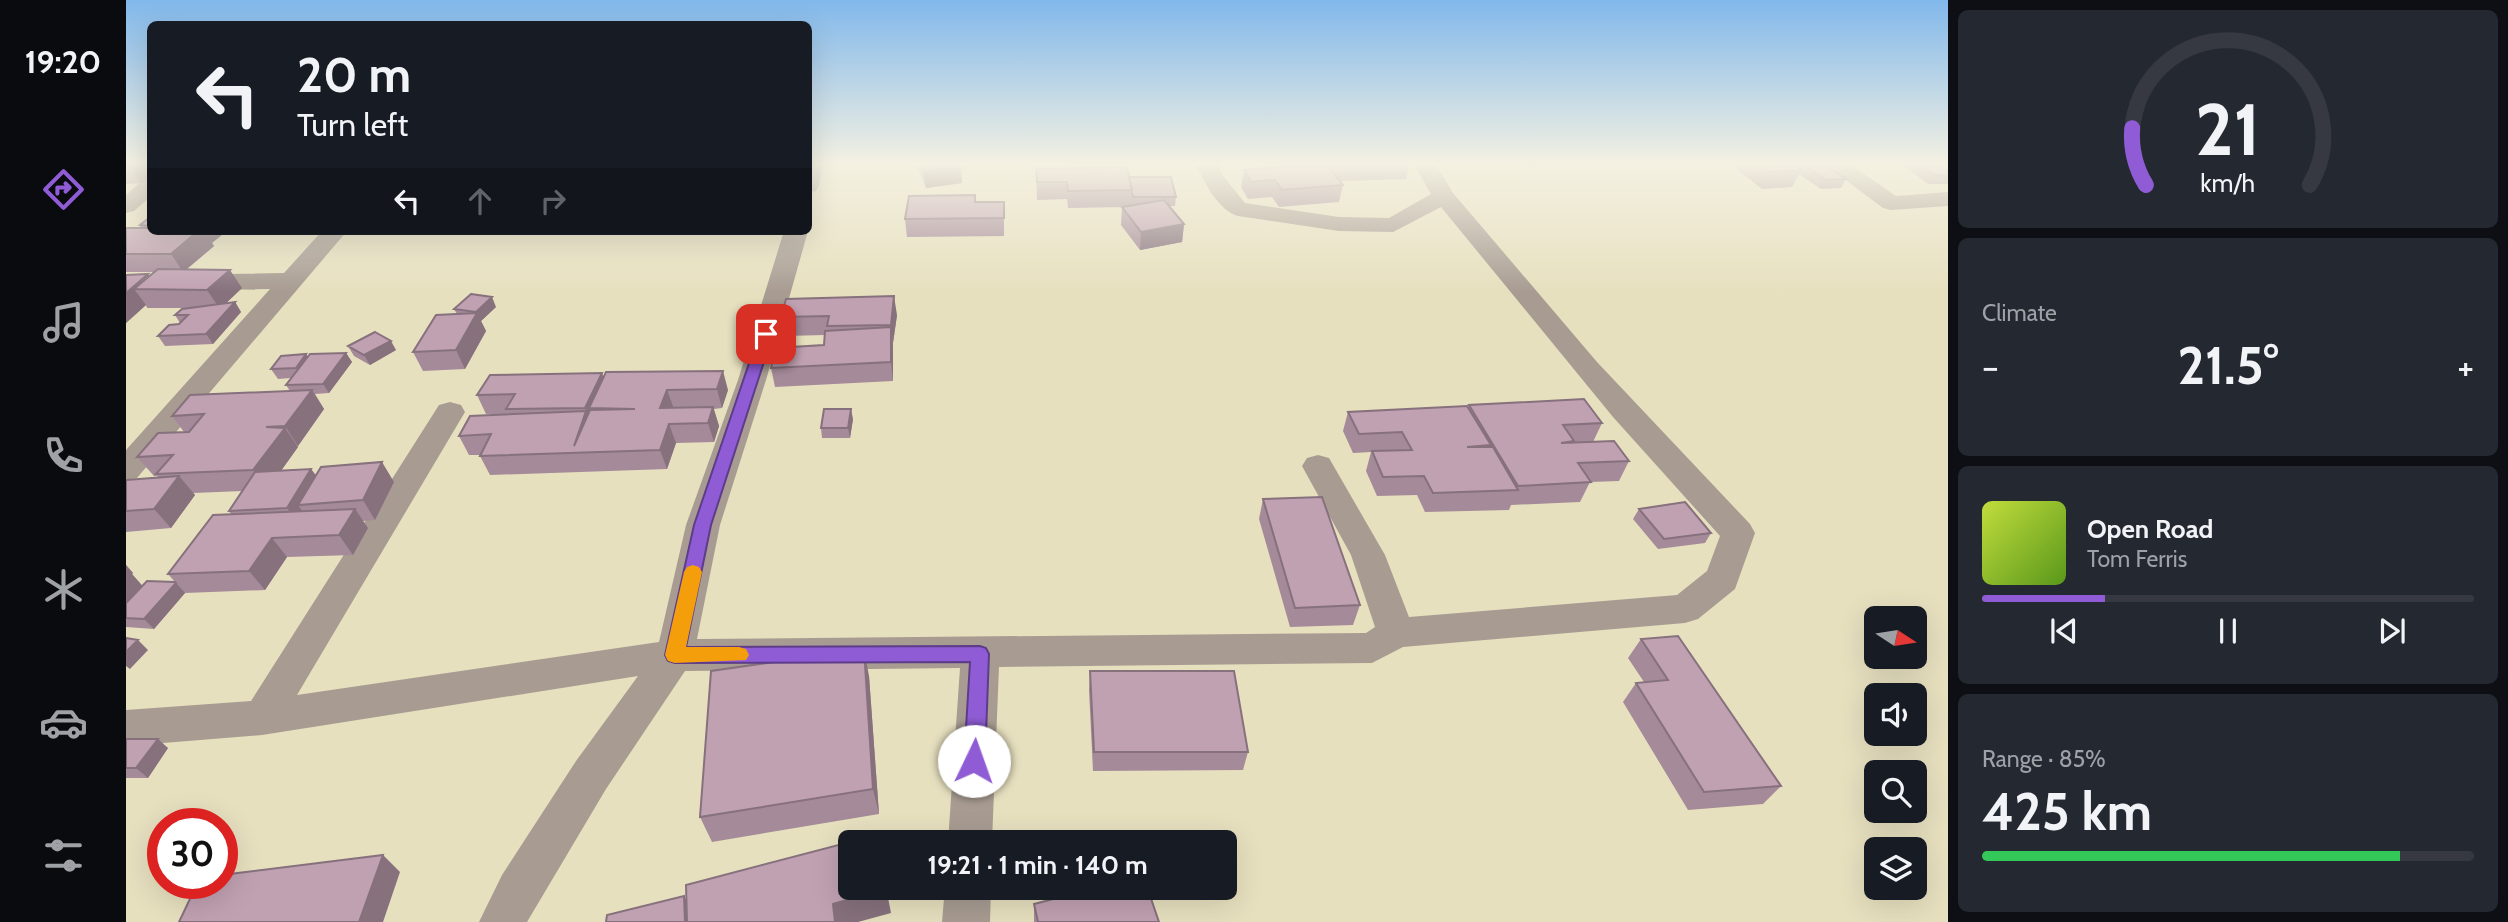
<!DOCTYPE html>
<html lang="en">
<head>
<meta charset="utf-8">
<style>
	body { margin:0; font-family:Cabin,sans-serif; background:#242831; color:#f1f3f6; height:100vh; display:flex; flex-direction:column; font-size:26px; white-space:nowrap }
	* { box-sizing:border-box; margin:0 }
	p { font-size:23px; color:#9ea1a6 }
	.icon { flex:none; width:38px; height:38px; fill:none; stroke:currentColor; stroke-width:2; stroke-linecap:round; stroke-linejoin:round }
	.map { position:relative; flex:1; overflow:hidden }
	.details { display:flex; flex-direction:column; gap:10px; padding:10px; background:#0d0f14; width:560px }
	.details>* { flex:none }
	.hud { position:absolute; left:21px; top:21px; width:665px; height:214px; border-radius:10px; box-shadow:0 7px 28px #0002; background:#171b24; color:#f1f3f6; overflow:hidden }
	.needle { width:46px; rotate:102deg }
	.fabs { position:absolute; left:1738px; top:606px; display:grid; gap:14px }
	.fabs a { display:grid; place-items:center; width:63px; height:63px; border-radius:10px; background:#171b24; box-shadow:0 7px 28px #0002; font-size:35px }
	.speed { position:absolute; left:21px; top:808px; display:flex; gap:14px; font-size:35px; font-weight:700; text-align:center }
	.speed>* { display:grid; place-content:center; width:91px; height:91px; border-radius:50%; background:#171b24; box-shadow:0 7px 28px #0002; line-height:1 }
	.speed .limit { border:10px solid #d22; background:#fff; color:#111 }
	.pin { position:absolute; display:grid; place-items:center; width:60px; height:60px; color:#fff; margin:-30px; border-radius:14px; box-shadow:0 4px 10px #0006 }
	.me { position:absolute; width:77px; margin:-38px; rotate:3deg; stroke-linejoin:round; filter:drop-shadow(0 0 5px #0008) }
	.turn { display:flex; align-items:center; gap:24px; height:147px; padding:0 35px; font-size:32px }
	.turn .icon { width:91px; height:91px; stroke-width:2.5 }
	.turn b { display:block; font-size:49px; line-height:60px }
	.lanes { display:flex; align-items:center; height:66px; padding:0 35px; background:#0003; justify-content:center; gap:35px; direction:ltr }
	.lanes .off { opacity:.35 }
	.big { font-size:52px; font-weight:700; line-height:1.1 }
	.details .widget { flex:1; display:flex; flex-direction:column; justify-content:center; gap:10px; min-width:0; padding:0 24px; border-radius:10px; background:#242831 }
	.details .dial { align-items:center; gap:0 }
	.dial svg { height:182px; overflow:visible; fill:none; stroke:#363941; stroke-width:7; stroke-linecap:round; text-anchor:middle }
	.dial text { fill:#f1f3f6; stroke:none }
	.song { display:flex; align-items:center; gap:21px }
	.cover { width:84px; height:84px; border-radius:10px; background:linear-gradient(135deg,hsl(70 70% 55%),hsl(90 70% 35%)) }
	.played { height:7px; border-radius:4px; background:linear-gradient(90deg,#8f5cd5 25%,#363941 25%) }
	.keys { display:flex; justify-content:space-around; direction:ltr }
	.heat { display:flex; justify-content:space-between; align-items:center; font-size:38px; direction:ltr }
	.charge { height:10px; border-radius:5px; background:linear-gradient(90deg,#34c759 85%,#363941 0) }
	.trip { position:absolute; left:712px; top:830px; width:399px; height:70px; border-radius:10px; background:#171b24; box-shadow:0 7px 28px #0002; font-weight:700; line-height:70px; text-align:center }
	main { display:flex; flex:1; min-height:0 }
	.tabs { display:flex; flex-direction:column; width:126px; justify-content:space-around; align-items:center; background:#090b0e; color:#9ea1a6 }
	.tabs .icon { width:49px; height:49px }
	.tabs .selected { color:#8f5cd5 }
	.tabs b { font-size:32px; color:#f1f3f6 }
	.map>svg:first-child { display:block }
</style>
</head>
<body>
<main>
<nav class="tabs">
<b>19:20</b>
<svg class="icon selected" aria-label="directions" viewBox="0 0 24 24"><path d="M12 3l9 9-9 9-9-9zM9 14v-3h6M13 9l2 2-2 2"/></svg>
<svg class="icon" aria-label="music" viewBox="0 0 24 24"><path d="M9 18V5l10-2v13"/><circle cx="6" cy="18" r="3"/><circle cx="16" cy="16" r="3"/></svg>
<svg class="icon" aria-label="phone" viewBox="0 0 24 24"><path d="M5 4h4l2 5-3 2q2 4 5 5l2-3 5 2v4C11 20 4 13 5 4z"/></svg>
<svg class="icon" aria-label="climate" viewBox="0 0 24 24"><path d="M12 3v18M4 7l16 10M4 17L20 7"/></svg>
<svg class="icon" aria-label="car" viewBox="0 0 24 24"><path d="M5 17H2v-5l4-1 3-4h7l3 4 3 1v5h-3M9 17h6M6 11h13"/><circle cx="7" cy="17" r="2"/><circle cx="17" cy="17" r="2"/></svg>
<svg class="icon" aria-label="filters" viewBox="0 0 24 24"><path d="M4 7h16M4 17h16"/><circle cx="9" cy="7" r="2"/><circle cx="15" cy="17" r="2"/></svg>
</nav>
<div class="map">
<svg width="1822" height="922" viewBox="0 0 1822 922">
	<rect width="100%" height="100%" fill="#e7e0bf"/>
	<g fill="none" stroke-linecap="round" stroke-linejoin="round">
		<path fill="#a89c92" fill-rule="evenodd" d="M682 163H696L693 186 690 191 682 193Z
			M1070 163H1092L1097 176 1119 203 1213 217 1263 218 1305 194 1287 163H1309L1327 193 1471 362 1624 524 1629 533 1609 589 1572 619 1559 623 1277 647 1246 663 873 667 866 842H822L834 668 559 671 480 789 401 922H353L376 875 450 761 512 676 136 735 0 746V710L125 701 313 405 324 402 335 405 339 412 171 695 533 642 560 525 612 380 658 231H682L640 380 594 525 571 639 1240 633 1249 627 1225 555 1176 466 1181 458 1192 455 1203 458 1259 555 1283 617 1551 595 1581 571 1594 536 1487 417 1315 207 1267 232 1213 231 1112 216C1093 211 1077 181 1070 163Z
			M1697 163H1722L1770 196 1822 192V206L1765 210 1757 208Z
			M24 179V197L8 211 0 213V195L16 181Z
			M196 231H221L11 478 0 481V450L144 289 0 292V276L158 273Z
			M819 887H865L864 922H816Z"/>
	</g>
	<path fill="#a58a99" d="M0 163H24L16 183 0 184Z
		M790 163H834L836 183 800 188Z
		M1193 163H1284L1280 179 1214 181 1217 185 1213 202 1153 207 1146 197 1122 199 1115 187 1118 170Z
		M1395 163H1465L1399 167Z
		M1603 163H1695V164L1720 179 1715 188 1695 189 1673 174 1666 187 1636 189Z
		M1775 163H1822V184H1802Z
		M910 169 1003 178 1050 197 1049 206H1043L1058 224 1056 242 1014 250 995 225 996 207H998L942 208 941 199 911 200Z
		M850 202H878V236L781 237 779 219Z
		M24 217V231L86 243 88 246 60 270 116 288 100 303 109 302 115 312 87 344 39 346 32 336 53 324 54 323 49 315 60 308H21L20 305 0 323V275L23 277 29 272H0V228H15L14 225Z
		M370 307 355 321 360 331 339 369 297 371 287 352 331 314 328 309Z
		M771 315 767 343V381L649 387 645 368 698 345 699 335 659 336 655 317Z
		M222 346 270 350 244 365 228 356Z
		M220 353 226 362 203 393 189 394 198 409 172 446H171L172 447 155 471 185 469 190 475 268 482 249 520 237 521 242 528 227 555 161 557 139 590 59 593 28 629 0 627V565L7 573 6 574 16 586 49 582 42 574 105 514 103 511 117 491 67 493 69 495 45 528 0 532V480L33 478 31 476H28L11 457 58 432 46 416 164 391 160 385 165 378 152 379 145 369 180 354 182 357Z
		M477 377 602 390 596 408 588 409 593 426 588 442 550 443 541 469 364 475 354 456 355 455H343L333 436 382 414H360L351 395Z
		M1343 405 1476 423 1467 442 1503 461 1493 481 1464 482 1454 502 1385 505 1383 510 1299 512 1291 495 1251 496 1240 471 1245 452 1227 453 1217 431 1222 412 1342 407Z
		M727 419 724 438H696L695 428Z
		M1137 499 1234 605 1227 625 1164 627 1133 519Z
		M1513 509 1585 533 1579 543 1532 549 1507 519Z
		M1515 639 1655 786 1637 804 1562 810 1497 702 1510 683 1518 682 1502 658Z
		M964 671 1122 752 1117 770 967 771 963 690Z
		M743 676 753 814 586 842 574 817Z
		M0 739 42 748 22 778H0Z
		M908 904 1033 922H908Z"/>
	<path fill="#86717d" d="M9 163H24V177L16 183 4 167Z
		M835 166 836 183 800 188 798 171Z
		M1058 224 1056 242 1014 250 1015 232Z
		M72 231H101L86 243 88 246 57 272 45 254Z
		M104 270 116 288 94 309 81 290Z
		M22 274 32 290 8 289 20 305 0 323V293Z
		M768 296 771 315 767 343 765 325Z
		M366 297 370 307 355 321 360 331 339 369 330 350 351 314 350 312Z
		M109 302 115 312 87 344 80 334Z
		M765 327 767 346V381L765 362Z
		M265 341 270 350 244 365 238 355Z
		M220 353 226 362 203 393 197 384Z
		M180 354 186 363 177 377 170 368Z
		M597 371 602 390 596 408 591 389Z
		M476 373 483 392 463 408 469 423 448 446 460 411 459 408Z
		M186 390 198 409 172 446 159 426Z
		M541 390 548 409 534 408Z
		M587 407 593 426 588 442 582 423Z
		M725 409 727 419 724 438 722 428Z
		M543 424 550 443 541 469 534 450Z
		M159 428 172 447 141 490 127 470Z
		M256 462 268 482 249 520 237 500Z
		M185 469 198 488 172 505 181 518 175 527 161 508Z
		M53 476 69 495 45 528 28 509Z
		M229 509 242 528 227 555 213 535Z
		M146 538 161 557 139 590 123 571Z
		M0 565 7 573 6 574 22 592 0 618Z
		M50 583 59 593 28 629 18 619Z
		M12 640 22 650 4 669 0 666V652Z
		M738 649 743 676 753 814 747 789Z
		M32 739 42 748 22 778 10 768Z
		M257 855 274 872 257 922H233Z
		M760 887 765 913 732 922H709L707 904Z
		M558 896 567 912 568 922H559Z"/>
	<path fill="#c0a1b2" stroke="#86717d" stroke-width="2" d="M0 163H9L4 167H0Z
		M795 163H834L835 166 798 171Z
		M1199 163 1217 185 1156 190 1149 180 1125 182 1118 170Z
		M1209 163H1248L1210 165Z
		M1633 163H1666L1675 170 1645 172Z
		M1792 163H1822V176L1808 175Z
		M1697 164 1720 179 1700 180 1678 165Z
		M1001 167 1006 190 942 191 941 182H911L910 169Z
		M1003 177H1045L1050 197H1007Z
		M849 195V202H878V218L779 219 783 196Z
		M1038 200 1058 224 1015 232 996 207Z
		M24 217V226L14 225Z
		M0 228H24V231H72L45 254H0Z
		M32 269 104 270 81 290 8 289Z
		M22 274 0 293V275Z
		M345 294 366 297 350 312 328 309Z
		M768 296 765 325 701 326 703 316 655 317 660 299Z
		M109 302 80 334 32 336 43 325 53 324 62 315H49L56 309Z
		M351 313 330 350 287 352 310 315Z
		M765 327V362L645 368 649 348 698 345 699 331Z
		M249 332 265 341 238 355 222 346Z
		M220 353 197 384 160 385 184 354Z
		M180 354 170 368 145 369 155 356Z
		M597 371 591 389 541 390 534 408 587 407 582 423 543 424 534 450 354 456 365 434 333 436 344 416 460 411 448 446 464 410 509 409 463 408 480 372Z
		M476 373 459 408 380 409 389 394 351 395 364 375Z
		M186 390 159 426 140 427 159 428 127 470 30 474 47 455 11 457 32 433 63 432 78 414 46 416 64 395Z
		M1458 399 1476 423 1437 425 1448 441 1435 443 1488 441 1503 461 1452 463 1465 482 1392 486 1343 405Z
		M1341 406 1365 445 1341 447H1367L1392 490 1307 493 1298 476 1257 477 1246 451 1286 450 1276 432 1233 434 1222 412Z
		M698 409H725L722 428H695Z
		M256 462 237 500 172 505 195 467Z
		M185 469 161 508 103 511 129 472Z
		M53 476 28 509 0 511V480Z
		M1196 497 1234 605 1169 608 1137 499Z
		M1559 502 1585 533 1538 539 1513 509Z
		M229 509 213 535 146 538 123 571 42 574 87 515Z
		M21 581 49 582 50 583 18 619 0 618V603Z
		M1552 636 1655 786 1578 792 1510 683 1542 680 1515 639Z
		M0 638 12 640 0 652Z
		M738 649 747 789 574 817 585 671Z
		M964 671H1108L1122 752H968Z
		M0 739H32L10 768H0Z
		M749 835 750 842H725Z
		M724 842V887H759V889L707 904 709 922H561L560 885Z
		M257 855 233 922H53L71 884H96V875Z
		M974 887H1021L1033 922H912L908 904Z
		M558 896 559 922H480L481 915Z"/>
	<linearGradient id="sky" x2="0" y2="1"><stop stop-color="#81b8eb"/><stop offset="0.56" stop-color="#f4f1e2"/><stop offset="1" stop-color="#f4f1e2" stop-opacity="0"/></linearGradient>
	<rect width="1822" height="292" fill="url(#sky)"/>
	<path fill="#8f5cd5" stroke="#5d3c8a" stroke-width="2" d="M640 330 647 334 585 525 560 647 854 646 860 648 863 654 859 761 856 768 848 771 841 768 838 761 844 662 549 663 542 661 539 655 568 525 633 334Z"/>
	<path fill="#f59e0b" d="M567 565 573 567 576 572 560 647H613L620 649 623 655 620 660 549 663 542 661 539 655 558 572 561 567Z"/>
</svg>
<div class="fabs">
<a><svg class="needle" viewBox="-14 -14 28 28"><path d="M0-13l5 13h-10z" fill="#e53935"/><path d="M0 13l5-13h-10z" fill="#9ea1a6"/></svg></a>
<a><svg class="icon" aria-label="sound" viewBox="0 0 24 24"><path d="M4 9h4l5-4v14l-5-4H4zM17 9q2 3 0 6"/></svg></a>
<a><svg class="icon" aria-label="search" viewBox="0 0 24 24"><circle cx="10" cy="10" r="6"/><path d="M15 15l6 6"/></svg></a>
<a><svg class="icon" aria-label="layers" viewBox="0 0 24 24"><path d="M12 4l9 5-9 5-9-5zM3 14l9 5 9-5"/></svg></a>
</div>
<div class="speed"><div class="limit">30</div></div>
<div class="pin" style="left:640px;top:334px;background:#d93025"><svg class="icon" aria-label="arrive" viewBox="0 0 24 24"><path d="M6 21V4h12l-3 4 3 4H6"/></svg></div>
<svg class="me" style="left:848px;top:761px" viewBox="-20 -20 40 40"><circle r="19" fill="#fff"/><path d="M0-13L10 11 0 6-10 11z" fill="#8f5cd5"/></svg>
<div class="trip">19:21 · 1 min · 140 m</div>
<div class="hud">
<div class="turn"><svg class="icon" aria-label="left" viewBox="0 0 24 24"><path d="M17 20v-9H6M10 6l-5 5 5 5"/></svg><div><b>20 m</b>Turn left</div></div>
<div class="lanes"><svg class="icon" aria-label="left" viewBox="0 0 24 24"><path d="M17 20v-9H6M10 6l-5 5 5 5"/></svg><svg class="icon off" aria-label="ahead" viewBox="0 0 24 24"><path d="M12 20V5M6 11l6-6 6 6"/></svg><svg class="icon off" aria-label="right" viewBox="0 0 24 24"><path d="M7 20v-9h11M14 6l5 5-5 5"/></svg></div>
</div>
</div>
<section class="details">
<div class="widget dial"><svg viewBox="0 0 100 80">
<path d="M14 69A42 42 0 1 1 86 69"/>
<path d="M14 69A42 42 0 0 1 8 44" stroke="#8f5cd5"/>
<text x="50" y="56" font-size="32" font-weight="700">21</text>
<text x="50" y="72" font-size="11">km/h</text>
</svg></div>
<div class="widget"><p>Climate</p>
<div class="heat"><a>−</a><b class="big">21.5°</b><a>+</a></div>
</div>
<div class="widget">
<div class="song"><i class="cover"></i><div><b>Open Road</b><p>Tom Ferris</p></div></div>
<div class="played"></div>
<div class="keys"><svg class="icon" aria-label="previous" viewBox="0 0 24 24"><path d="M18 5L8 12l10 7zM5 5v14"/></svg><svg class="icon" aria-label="pause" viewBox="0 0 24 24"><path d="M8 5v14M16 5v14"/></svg><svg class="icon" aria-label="next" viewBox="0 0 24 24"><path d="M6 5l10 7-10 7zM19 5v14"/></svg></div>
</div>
<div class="widget"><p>Range · 85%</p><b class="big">425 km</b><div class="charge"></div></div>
</section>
</main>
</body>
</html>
